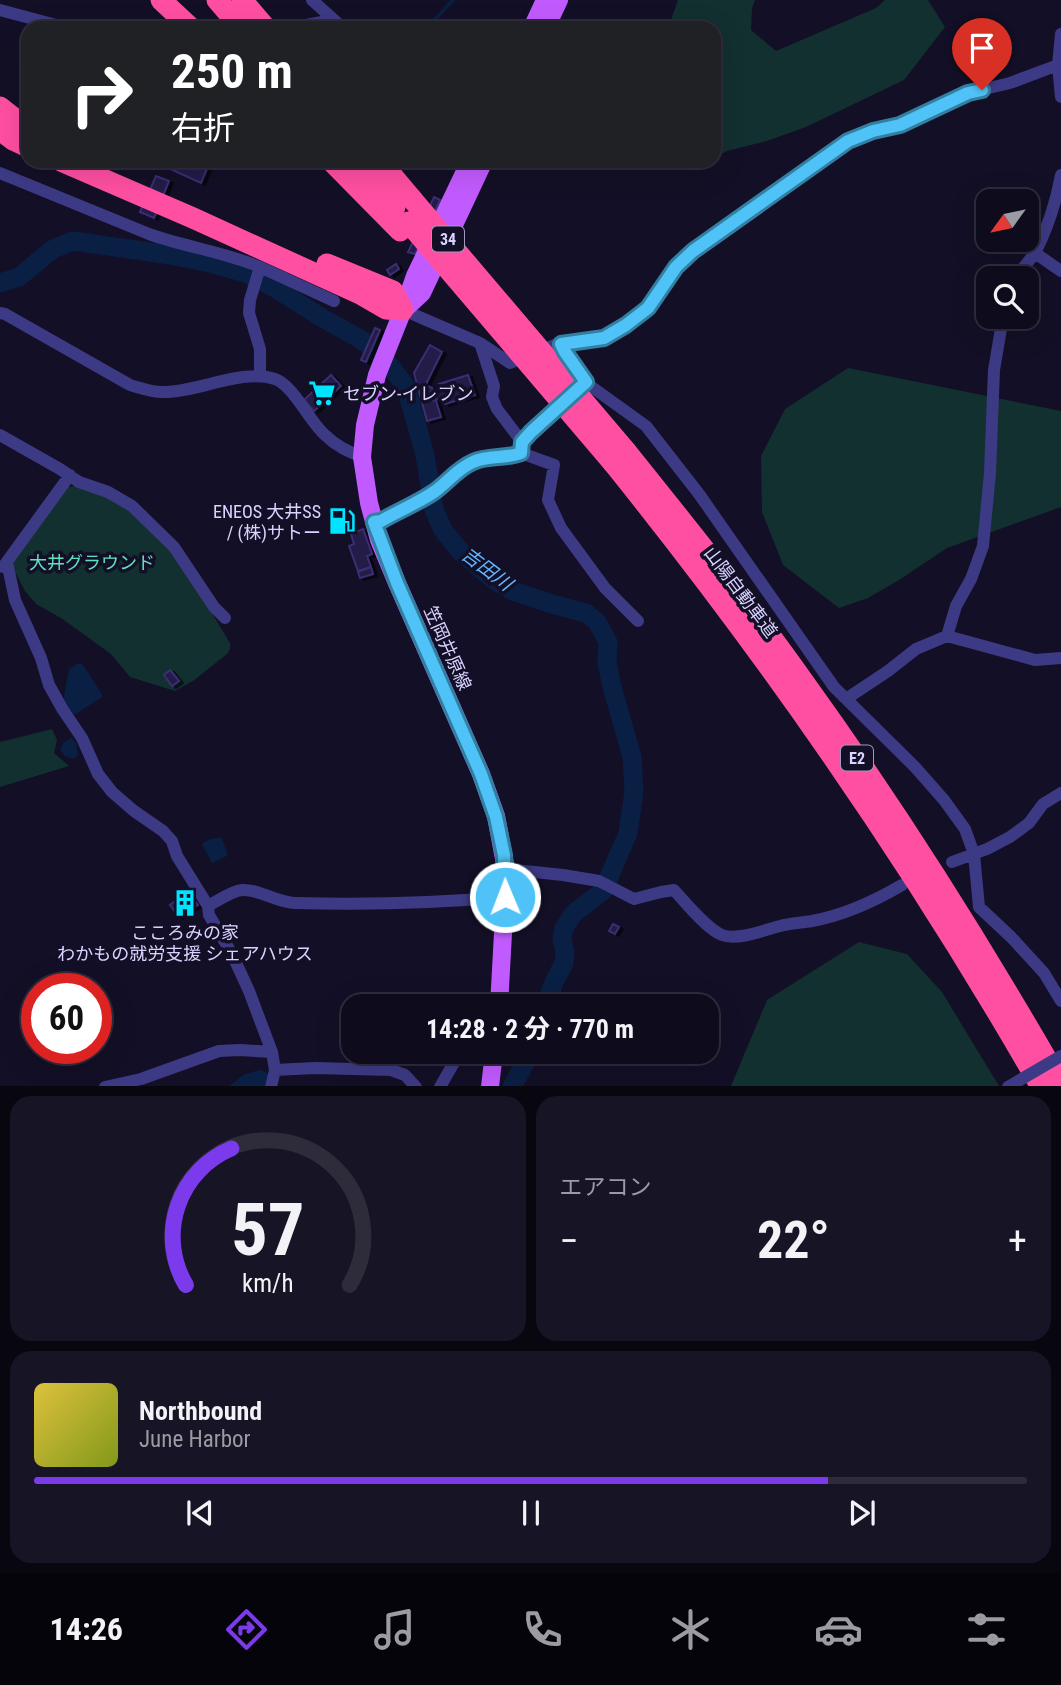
<!DOCTYPE html>
<html lang="ja">
<head>
<meta charset="utf-8">
<style>
	body { margin:0; font-family:"Roboto Condensed","Noto Sans JP",sans-serif; background:#171425; color:#f1f3f6; height:100vh; display:flex; flex-direction:column; font-size:26px; white-space:nowrap }
	* { box-sizing:border-box; margin:0 }
	p { font-size:23px; color:#9b9ba3 }
	.icon { flex:none; width:38px; height:38px; fill:none; stroke:currentColor; stroke-width:2; stroke-linecap:round; stroke-linejoin:round }
	.map { position:relative; height:1086px; overflow:hidden }
	.drawer { display:flex; flex-direction:column; gap:10px; padding:10px; background:#08060f; flex:1 }
	.drawer>* { flex:none }
	.banner { position:absolute; left:21px; top:21px; width:700px; height:147px; border-radius:21px; box-shadow:0 7px 28px #0002,0 0 0 2px #2e2b3b; background:#202124; color:#fff; overflow:hidden }
	.needle { width:46px; rotate:237deg }
	.buttons { position:absolute; left:976px; top:189px; display:grid; gap:14px }
	.buttons a { display:grid; place-items:center; width:63px; height:63px; border-radius:14px; background:#0e0b1c; box-shadow:0 7px 28px #0002,0 0 0 2px #2e2b3b; font-size:35px }
	.speed { position:absolute; left:21px; top:973px; display:flex; gap:14px; font-size:35px; font-weight:700; text-align:center }
	.speed>* { display:grid; place-content:center; width:91px; height:91px; border-radius:50%; background:#0e0b1c; box-shadow:0 7px 28px #0002,0 0 0 2px #2e2b3b; line-height:1 }
	.speed .limit { border:10px solid #d22; background:#fff; color:#111 }
	.pin { position:absolute; display:grid; place-items:center; width:60px; height:60px; color:#fff; margin:-72px -30px; border-radius:50% 50% 50% 0; rotate:-45deg; box-shadow:0 0 7px #0007 }
	.pin .icon { rotate:45deg }
	.me { position:absolute; width:77px; margin:-38px; rotate:359deg; stroke-linejoin:round; filter:drop-shadow(0 0 5px #0008) }
	.turn { display:flex; align-items:center; gap:24px; height:147px; padding:0 35px; font-size:32px }
	.turn .icon { width:91px; height:91px; stroke-width:2.5 }
	.turn b { display:block; font-size:49px; line-height:60px }
	.big { font-size:52px; font-weight:700; line-height:1.1 }
	.drawer .card { flex:1; display:flex; flex-direction:column; justify-content:center; gap:10px; min-width:0; padding:0 24px; border-radius:21px; background:#171425 }
	.drawer .dial { align-items:center; gap:0 }
	.dial svg { height:182px; overflow:visible; fill:none; stroke:#2e2b3b; stroke-width:7; stroke-linecap:round; text-anchor:middle }
	.dial text { fill:#f1f3f6; stroke:none }
	.song { display:flex; align-items:center; gap:21px }
	.cover { width:84px; height:84px; border-radius:10px; background:linear-gradient(135deg,hsl(50 70% 55%),hsl(70 70% 35%)) }
	.played { height:7px; border-radius:4px; background:linear-gradient(90deg,#7c3aed 80%,#2e2b3b 80%) }
	.keys { display:flex; justify-content:space-around; direction:ltr }
	.heat { display:flex; justify-content:space-between; align-items:center; font-size:38px; direction:ltr }
	.drawer .tiles { flex:1; display:grid; gap:10px; grid-template-columns:1fr 1fr }
	.card:last-child { grid-column:span 2 }
	.trip { position:absolute; left:341px; top:994px; width:378px; height:70px; border-radius:21px; background:#0e0b1c; box-shadow:0 7px 28px #0002,0 0 0 2px #2e2b3b; font-weight:700; line-height:70px; text-align:center }
	.tab-bar { display:flex; height:112px; justify-content:space-around; align-items:center; background:#06040b; color:#9b9ba3 }
	.tab-bar .icon { width:49px; height:49px }
	.tab-bar .selected { color:#7c3aed }
	.tab-bar b { font-size:32px; color:#f1f3f6 }
	.map>svg:first-child { display:block }
</style>
</head>
<body>
<div class="map">
<svg width="1061" height="1087" viewBox="0 0 1061 1087">
	<defs>
		<filter id="shadow"><feDropShadow dx="4" dy="2" stdDeviation="0" flood-color="#0009"/></filter>
	</defs>
	<rect width="100%" height="100%" fill="#130f26"/>
	<path fill="#12302f" d="M678 0H755L752 8 751 30 776 51 876 8 885 0H928L945 27 904 80 806 127 767 141 727 151 714 158V28H668Z
		M848 368 1061 411V507L947 548 899 580 868 598 839 608 783 565 762 512 761 456 785 409Z
		M80 485 123 504 166 543 212 613 230 643V649L227 654 193 681 175 691 130 677 111 654 61 618 36 604 25 591 13 568V561L63 488Z
		M52 729 57 740 54 753 69 766 0 787V742Z
		M859 942 907 954 942 992 999 1086H731L767 1000Z"/>
	<path fill="#0a1f44" d="M79 663 83 665 102 694V697L74 715C70 711 66 705 64 699 64 698 68 672 69 670 71 667 75 665 79 663Z
		M72 738 76 743 78 755 74 759 65 756 60 750 63 743Z
		M218 838H221C224 844 227 849 227 856L212 863 202 844 210 839Z
		M260 1070 270 1074 265 1086 228 1087 245 1074Z"/>
	<g fill="none" stroke-linecap="round" stroke-linejoin="round">
		<path stroke="#0a1f44" stroke-width="3.5" d="M427 28 453 0"/>
		<path stroke="#0a1f44" stroke-width="19" d="M0 283 19 277 53 249 73 241 170 255 210 263 246 273 273 287 324 319 362 340 377 352 392 368 406 387 425 455 434 510 443 530 460 551 494 580 513 591 552 604 586 613 597 622 608 642 607 663 612 687 632 757 634 792 628 833 603 891 574 913 564 928 562 939 565 952 564 963 555 980 545 1006
			M512 1087 525 1063 529 1052"/>
	</g>
	<path fill="#241b47" stroke="#3b2d73" stroke-width="2" filter="url(#shadow)" d="M158 161H202L209 164 201 183 157 163Z
		M156 176 169 181 154 218 140 212Z
		M434 197 440 200 415 254 408 252Z
		M396 264 399 269 390 275 387 270Z
		M375 328 380 330 366 362 361 360Z
		M430 345 442 352 427 382V385L418 388 414 373Z
		M331 375 341 386 314 411 304 400Z
		M468 375 475 395 445 404 443 397 433 401 431 392 441 389 439 384Z
		M428 386 432 388 441 417 427 421 418 388Z
		M363 529 372 554 367 556 371 567 358 571 349 546 354 544 351 534Z
		M371 567 373 574 360 578 358 572Z
		M170 670 179 681 172 686 164 675Z
		M188 891 198 905 179 917 170 905Z
		M613 924 619 927 615 934 609 931Z"/>
	<g fill="none" stroke-linecap="round" stroke-linejoin="round">
		<path stroke="#312d47" stroke-width="12" stroke-dasharray="12 6" stroke-linecap="butt" d="M261 27 301 26"/>
		<path stroke="#3d3a85" stroke-width="12" d="M312 0 343 28
			M0 10 67 28
			M301 26 333 20
			M1061 34 1058 65 1061 97
			M0 173 149 234C185 247 224 252 260 267L250 300 249 313 260 349V376
			M1035 253 1061 271
			M260 267 334 301
			M1016 278C1022 269 1030 260 1036 251 1048 227 1056 202 1061 175
			M403 310 480 343 494 386 492 397 497 409 522 442 531 432 585 382 646 426 699 494 834 687 915 767 944 800 965 829 974 854 979 907 1011 937 1044 973 1061 1001
			M0 313 5 314 130 385C141 388 151 392 162 392 196 393 242 368 275 379 293 385 309 421 325 435 336 446 348 451 362 457
			M480 343 510 363 557 344 604 338 626 325 648 308 676 267 693 251 848 141 873 131 900 125 968 93 1010 83 1058 65
			M561 344 565 352 585 382
			M0 435 60 469 79 482 108 492 132 506 174 547 214 607 225 618
			M521 453 554 465 548 500 561 528 605 588 638 621
			M374 522 381 521C398 511 418 503 434 492 448 482 457 469 473 462 488 455 505 459 521 453L522 446
			M7 562 15 600 41 658 49 685 63 710 82 738 98 774 112 792 134 811 163 831 172 841 177 856 208 906 209 915 232 954 249 991 272 1052 275 1070 271 1087
			M3 567 70 475
			M947 636 956 606 971 579 983 546 990 473 994 370 1003 317
			M846 699 888 671 916 649 947 636 1035 660 1061 658
			M952 862 987 849 1010 837 1029 823 1043 804 1061 793
			M506 869 563 875 599 881 634 899 661 892 674 890C685 902 707 929 722 935 737 941 765 930 780 926 790 923 801 923 812 921 845 915 873 902 902 885
			M208 906C218 901 231 891 242 890 260 889 277 903 295 903 365 905 436 903 505 897
			M275 1070 315 1068 391 1070 405 1075 416 1087
			M105 1087 141 1079 219 1051 240 1050 272 1052
			M440 1087 460 1052"/>
		<path stroke="#c25bff" stroke-width="18" d="M532 28 545 0
			M546 28 559 0
			M470 161 415 276 403 310 377 375 365 425 362 457 369 503 379 540 397 583 481 774 496 816 506 869 505 897 499 1006
			M406 308 422 293 484 161
			M490 1087 494 1052"/>
		<path stroke="#ff4fa3" stroke-width="21" d="M161 0 191 28
			M217 0 241 28
			M242 0 266 28
			M0 107 28 129
			M0 130 13 140 28 147
			M61 161 193 218 360 294 386 309 403 310
			M331 161 400 231
			M355 161 395 207
			M380 161 412 199
			M327 264 393 291 403 310
			M626 451C687 527 748 603 804 682 897 811 982 946 1061 1084
			M613 463C771 659 915 867 1041 1087"/>
		<path stroke="#3d3a85" stroke-width="12" d="M1008 1087 1061 1056"/>
		<path stroke="#ff4fa3" stroke-width="21" d="M412 199 626 451
			M408 222 613 463"/>
	</g>
	<g fill="none" stroke-linecap="round" stroke-linejoin="round">
		<defs>
			<path id="route" d="M505 897 504 855 496 817 481 774 397 583 374 522 381 521C398 511 418 503 434 492 448 482 457 469 473 462 488 455 505 459 521 453L522 442 531 432 586 382 565 352 561 344 604 338 626 325 648 308 676 267 693 251 848 141 873 131 900 125 968 93 982 90"/>
		</defs>
		<use href="#route" stroke="#337fa1" stroke-width="18"/>
		<use href="#route" stroke="#4fc3f7" stroke-width="12"/>
	</g>
	<defs>
		<symbol id="supermarket-bare" viewBox="-9 -9 18 18"><path d="M-6-5.5h2.5l.6 2H6L4.5 2H-2.5L-4.4-4H-6ZM-1.5 3.2a1.3 1.3 0 1 0 .1 0ZM3 3.2a1.3 1.3 0 1 0 .1 0Z" fill="#00e5ff" stroke="#130f26" stroke-width="2.5" paint-order="stroke"/></symbol>
		<symbol id="fuel-bare" viewBox="-9 -9 18 18"><path d="M-5.5-6h7V0h2V4h1.3V-2.5L3-4.5l.8-.8L6-3V5H2.5V1h-1V6h-7ZM-4.2-4.7v3.2H.2V-4.7Z" fill="#00e5ff" stroke="#130f26" stroke-width="2.5" paint-order="stroke"/></symbol>
		<symbol id="building-bare" viewBox="-9 -9 18 18"><path d="M-4-6H4V6H1V3H-1V6H-4ZM-2.5-4.3h1.7v1.8h-1.7ZM.8-4.3h1.7v1.8H.8ZM-2.5-1h1.7V.8h-1.7ZM.8-1h1.7V.8H.8Z" fill="#00e5ff" stroke="#130f26" stroke-width="2.5" paint-order="stroke"/></symbol>
	</defs>
	<g fill-rule="evenodd">
		<use href="#supermarket-bare" x="303" y="374" width="38" height="38"/>
		<use href="#fuel-bare" x="323" y="502" width="38" height="38"/>
		<use href="#building-bare" x="166" y="884" width="38" height="38"/>
	</g>
	<g text-anchor="middle" dominant-baseline="central" stroke-width="7" stroke-linejoin="round" paint-order="stroke">
		<g fill="#130f26" stroke="#9e99be" stroke-width="2">
			<rect x="432" y="226.5" width="32" height="25" rx="5"/>
			<rect x="841" y="745.5" width="32" height="25" rx="5"/>
		</g>
		<g font-size="16" font-weight="bold" fill="#d9d4ff">
			<text x="448" y="239">34</text>
			<text x="857" y="758">E2</text>
		</g>
		<g font-size="18" fill="#d9d4ff" stroke="#130f26" text-anchor="start">
			<text x="343" y="393">セブン-イレブン</text>
			<text x="321" y="511" text-anchor="end">ENEOS 大井SS<tspan x="321" dy="21">/ (株)サトー</tspan></text>
			<text x="185" y="932" text-anchor="middle">こころみの家<tspan x="185" dy="21">わかもの就労支援 シェアハウス</tspan></text>
		</g>
		<g font-size="18" fill="#5fe0c0" stroke="#130f26">
			<text x="92" y="562">大井グラウンド</text>
		</g>
		<g font-size="18" fill="#d9d4ff" stroke="#130f26">
			<text transform="translate(741 592) rotate(53)">山陽自動車道</text>
			<text transform="translate(448 648) rotate(66)">笠岡井原線</text>
		</g>
		<g font-size="19" font-style="italic" fill="#62b6ff" stroke="#130f26">
			<text transform="translate(487 569) rotate(37)">吉田川</text>
		</g>
	</g>
</svg>
<div class="buttons">
<a><svg class="needle" viewBox="-14 -14 28 28"><path d="M0-13l5 13h-10z" fill="#e53935"/><path d="M0 13l5-13h-10z" fill="#9b9ba3"/></svg></a>
<a><svg class="icon" aria-label="search" viewBox="0 0 24 24"><circle cx="10" cy="10" r="6"/><path d="M15 15l6 6"/></svg></a>
</div>
<div class="speed"><div class="limit">60</div></div>
<div class="pin" style="left:982px;top:90px;background:#d93025"><svg class="icon" aria-label="arrive" viewBox="0 0 24 24"><path d="M6 21V4h12l-3 4 3 4H6"/></svg></div>
<svg class="me" style="left:505px;top:897px" viewBox="-20 -20 40 40"><circle r="17" fill="#4fc3f7" stroke="#fff" stroke-width="3"/><path d="M0-11L8 9 0 5-8 9z" fill="#fff"/></svg>
<div class="trip">14:28 · 2 分 · 770 m</div>
<div class="banner">
<div class="turn"><svg class="icon" aria-label="right" viewBox="0 0 24 24"><path d="M7 20v-9h11M14 6l5 5-5 5"/></svg><div><b>250 m</b>右折</div></div>
</div>
</div>
<section class="drawer">
<div class="tiles">
<div class="card dial"><svg viewBox="0 0 100 80">
<path d="M14 69A42 42 0 1 1 86 69"/>
<path d="M14 69A42 42 0 0 1 34 9" stroke="#7c3aed"/>
<text x="50" y="56" font-size="32" font-weight="700">57</text>
<text x="50" y="72" font-size="11">km/h</text>
</svg></div>
<div class="card"><p>エアコン</p>
<div class="heat"><a>−</a><b class="big">22°</b><a>+</a></div>
</div>
<div class="card">
<div class="song"><i class="cover"></i><div><b>Northbound</b><p>June Harbor</p></div></div>
<div class="played"></div>
<div class="keys"><svg class="icon" aria-label="previous" viewBox="0 0 24 24"><path d="M18 5L8 12l10 7zM5 5v14"/></svg><svg class="icon" aria-label="pause" viewBox="0 0 24 24"><path d="M8 5v14M16 5v14"/></svg><svg class="icon" aria-label="next" viewBox="0 0 24 24"><path d="M6 5l10 7-10 7zM19 5v14"/></svg></div>
</div>
</div>
</section>
<nav class="tab-bar">
<b>14:26</b>
<svg class="icon selected" aria-label="directions" viewBox="0 0 24 24"><path d="M12 3l9 9-9 9-9-9zM9 14v-3h6M13 9l2 2-2 2"/></svg>
<svg class="icon" aria-label="music" viewBox="0 0 24 24"><path d="M9 18V5l10-2v13"/><circle cx="6" cy="18" r="3"/><circle cx="16" cy="16" r="3"/></svg>
<svg class="icon" aria-label="phone" viewBox="0 0 24 24"><path d="M5 4h4l2 5-3 2q2 4 5 5l2-3 5 2v4C11 20 4 13 5 4z"/></svg>
<svg class="icon" aria-label="climate" viewBox="0 0 24 24"><path d="M12 3v18M4 7l16 10M4 17L20 7"/></svg>
<svg class="icon" aria-label="car" viewBox="0 0 24 24"><path d="M5 17H2v-5l4-1 3-4h7l3 4 3 1v5h-3M9 17h6M6 11h13"/><circle cx="7" cy="17" r="2"/><circle cx="17" cy="17" r="2"/></svg>
<svg class="icon" aria-label="filters" viewBox="0 0 24 24"><path d="M4 7h16M4 17h16"/><circle cx="9" cy="7" r="2"/><circle cx="15" cy="17" r="2"/></svg>
</nav>
</body>
</html>
